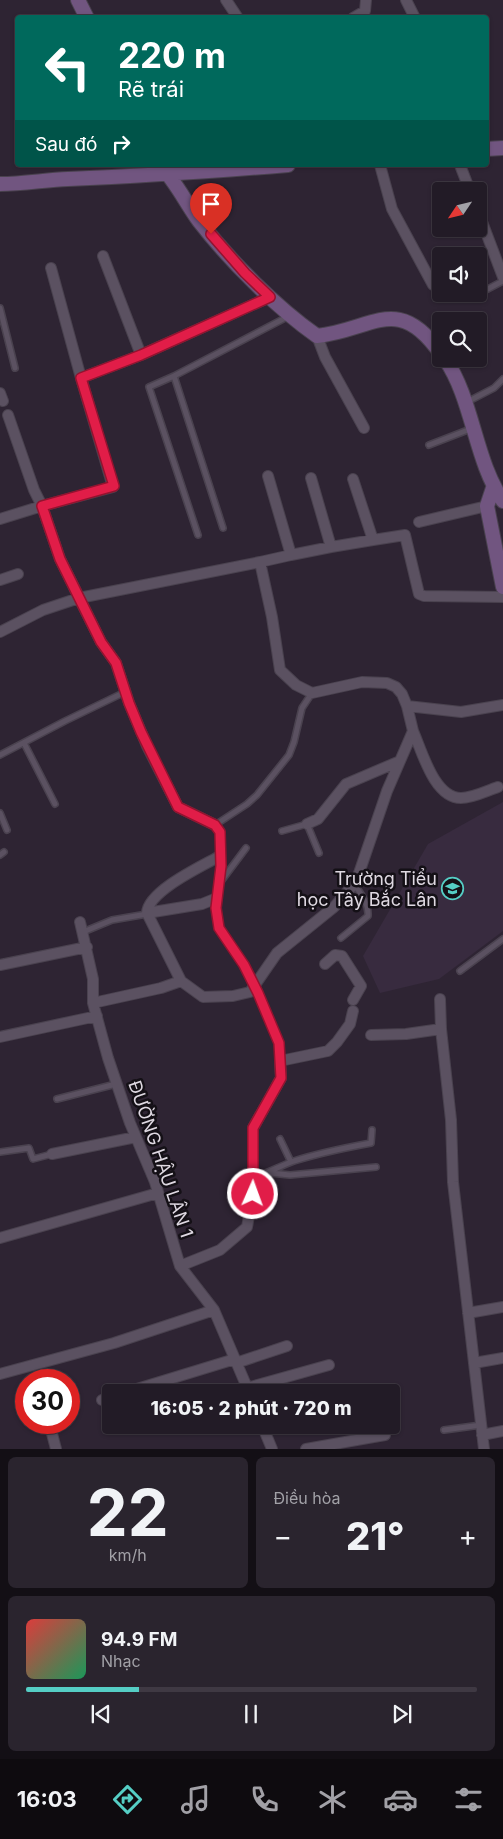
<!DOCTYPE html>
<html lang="vi">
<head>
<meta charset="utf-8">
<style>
	body { margin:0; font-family:Inter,sans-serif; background:#2a242e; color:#f1f3f6; height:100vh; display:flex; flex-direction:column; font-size:19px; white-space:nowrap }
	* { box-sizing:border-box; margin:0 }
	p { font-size:16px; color:#a2a1a7 }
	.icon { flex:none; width:28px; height:28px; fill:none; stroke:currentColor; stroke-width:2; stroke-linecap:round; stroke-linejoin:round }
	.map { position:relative; height:1449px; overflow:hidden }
	.details { display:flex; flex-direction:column; gap:8px; padding:8px; background:#130f15; flex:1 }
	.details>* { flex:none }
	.hud { position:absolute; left:15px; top:15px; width:474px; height:152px; border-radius:5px; box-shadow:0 1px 4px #0004,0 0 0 1px #3f3943; background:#00695c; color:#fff; overflow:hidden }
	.needle { width:32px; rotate:235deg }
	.fabs { position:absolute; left:432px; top:182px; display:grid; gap:10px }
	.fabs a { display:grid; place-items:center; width:55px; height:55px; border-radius:5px; background:#221b26; box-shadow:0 1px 4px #0004,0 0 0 1px #3f3943; font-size:25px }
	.speed { position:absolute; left:15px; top:1369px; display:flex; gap:10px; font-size:25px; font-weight:700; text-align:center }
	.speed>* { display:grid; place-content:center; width:65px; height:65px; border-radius:50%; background:#221b26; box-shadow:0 1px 4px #0004,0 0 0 1px #3f3943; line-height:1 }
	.speed .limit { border:8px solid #d22; background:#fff; color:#111 }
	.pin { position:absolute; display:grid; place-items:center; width:42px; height:42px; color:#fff; margin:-51px -21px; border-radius:50% 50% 50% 0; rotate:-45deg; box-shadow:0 0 5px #0007 }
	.pin .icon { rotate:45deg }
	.me { position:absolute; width:55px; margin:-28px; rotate:2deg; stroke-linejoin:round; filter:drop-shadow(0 0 4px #0008) }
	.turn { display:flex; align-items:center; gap:18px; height:105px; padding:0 20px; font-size:22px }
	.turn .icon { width:65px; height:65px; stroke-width:2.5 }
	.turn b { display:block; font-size:35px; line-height:42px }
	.then { display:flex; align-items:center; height:48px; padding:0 20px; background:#0003; gap:10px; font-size:19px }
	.big { font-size:38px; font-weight:800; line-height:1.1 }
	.details .tile { flex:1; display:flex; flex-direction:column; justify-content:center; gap:8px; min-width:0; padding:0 18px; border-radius:8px; background:#2a242e }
	.details .dial { align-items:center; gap:0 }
	.dial b { font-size:65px; line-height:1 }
	.song { display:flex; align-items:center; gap:15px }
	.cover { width:60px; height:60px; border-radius:8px; background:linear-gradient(135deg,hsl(0 70% 55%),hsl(150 70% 35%)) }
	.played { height:5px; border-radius:2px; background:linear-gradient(90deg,#55cec5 25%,#3f3943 25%) }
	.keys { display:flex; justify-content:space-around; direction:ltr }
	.heat { display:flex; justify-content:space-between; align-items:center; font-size:28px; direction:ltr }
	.details .tiles { flex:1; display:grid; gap:8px; grid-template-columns:1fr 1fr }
	.tile:last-child { grid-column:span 2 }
	.trip { position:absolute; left:102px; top:1384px; width:298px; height:50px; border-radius:5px; background:#221b26; box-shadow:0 1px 4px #0004,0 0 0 1px #3f3943; font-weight:800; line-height:50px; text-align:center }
	.tabs { display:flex; height:80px; justify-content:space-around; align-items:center; background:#0e0b0f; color:#a2a1a7 }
	.tabs .icon { width:35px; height:35px }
	.tabs .current { color:#55cec5 }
	.tabs b { font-size:22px; color:#f1f3f6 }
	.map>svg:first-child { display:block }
</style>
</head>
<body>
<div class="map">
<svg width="503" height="1449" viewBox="0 0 503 1449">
	<rect width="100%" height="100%" fill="#2e2433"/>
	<path fill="#382b3f" d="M503 802V931L439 979 380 993 363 956 428 844Z"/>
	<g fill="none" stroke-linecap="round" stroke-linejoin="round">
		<defs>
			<path id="lane" d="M484 291 503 281
				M0 308 15 368
				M174 376 149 387 198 535
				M467 402 494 388 503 379
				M429 445 473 428
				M223 528 174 376 289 316
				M24 743 55 804
				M0 755 65 721 125 692
				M0 813 7 830
				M282 831 307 824 319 853
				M0 855 4 852
				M219 884 246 848
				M83 932 112 920 147 914
				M341 938 368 916C369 904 361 894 354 884
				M460 971 503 939
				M280 1061 279 1043 255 986 244 965 219 928 217 908 221 866 220 842V832L215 825 247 804 257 795 289 755 294 742 302 708 312 693
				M57 1099 116 1084
				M280 1139 291 1162
				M0 1152 29 1148 33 1159 52 1154
				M270 1173 290 1175 376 1167
				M254 1177C268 1173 280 1166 294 1161 319 1153 344 1148 371 1143L372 1130
				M444 1430 481 1425"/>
			<path id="street" d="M226 0 238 18
				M406 0 415 18
				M353 18 365 11 366 0
				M380 165 392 209 433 285
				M460 165 470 191
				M479 214 503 277
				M103 256 141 355
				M51 268 81 378
				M317 336 325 357 364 428
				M0 393 3 401
				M353 479 373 540 405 535 419 594 424 596 503 597
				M0 519 42 506 34 490 8 415
				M419 522 487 506
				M331 547 373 540
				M291 555 331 547 311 478
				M0 580 18 574
				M0 632 43 610 79 598 260 562
				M407 706 461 712 503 705
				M413 731C422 751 434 798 461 798 473 798 486 791 498 787
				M307 824 318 819 346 784 400 761
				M215 825 178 807 147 746 129 703 116 663 101 642 60 559 42 506 113 487 81 378 141 355 270 297
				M147 913 202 904 217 898
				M80 922 93 979V1003L108 1058 130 1123 155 1182 180 1266 214 1310 249 1392
				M325 964 335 955 342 956 361 986 353 1000
				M0 965 87 947
				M181 981 203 997 233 996 250 992 277 953 334 907 356 882 387 791 413 731 407 706 402 694 396 687 387 683 362 682 312 693 296 685 280 670 272 617 260 562 291 555 268 476
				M440 999 441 1029 451 1120 453 1182 484 1449
				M93 1003 161 988 181 981 147 913C148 891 202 866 220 856
				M371 1035 406 1034 441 1029
				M0 1037 97 1016
				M52 1154 136 1137
				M0 1238 158 1193
				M180 1266 220 1250 247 1227 253 1194V1128L281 1078 280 1061 328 1051 337 1042 350 1024 353 1011
				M468 1313 503 1307
				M236 1363 287 1346
				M474 1363 503 1358
				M0 1374 114 1343 214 1310
				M37 1376 38 1380
				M247 1388 329 1365
				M127 1392 235 1359
				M102 1400 111 1397
				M49 1422 56 1449
				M262 1425 272 1449
				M482 1435 503 1431
				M306 1449 385 1435"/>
			<path id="secondary" d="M78 0 87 18
				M486 149 503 148
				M160 165C176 182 186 203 199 221 230 261 276 307 317 336 373 330 398 292 441 354
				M0 184C23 184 45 180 68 179 142 176 215 171 288 165
				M445 359C473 399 475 462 503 501
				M493 488 487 506 503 587"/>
		</defs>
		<use href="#lane" stroke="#4a424f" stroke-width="8"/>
		<use href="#street" stroke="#4a424f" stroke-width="12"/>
		<use href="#secondary" stroke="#4a424f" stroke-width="16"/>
		<use href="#lane" stroke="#5b5161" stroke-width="5"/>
		<use href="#street" stroke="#5b5161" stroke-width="10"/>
		<use href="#secondary" stroke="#715580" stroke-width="14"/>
	</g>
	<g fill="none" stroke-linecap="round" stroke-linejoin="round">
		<defs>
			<path id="route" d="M211 234 245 273 270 297 141 355 81 378 114 486 42 506 60 559 101 642 116 663 129 703 141 732 178 807 215 825 220 832 221 866 216 908 219 928 244 965 258 993 279 1043 281 1078 253 1128V1194"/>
		</defs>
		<use href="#route" stroke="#92132f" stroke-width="12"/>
		<use href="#route" stroke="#e11d48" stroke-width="9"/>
	</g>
	<defs>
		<symbol id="school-ring" viewBox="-11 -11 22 22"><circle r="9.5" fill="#141016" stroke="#55cec5" stroke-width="1.5"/><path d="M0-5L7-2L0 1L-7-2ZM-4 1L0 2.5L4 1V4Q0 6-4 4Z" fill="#55cec5"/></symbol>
	</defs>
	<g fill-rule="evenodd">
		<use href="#school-ring" x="440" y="876" width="25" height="25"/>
	</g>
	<g text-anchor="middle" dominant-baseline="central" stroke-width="5" stroke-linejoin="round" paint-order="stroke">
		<g font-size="18" fill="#dfd9e2" stroke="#141016" text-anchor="end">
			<text x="437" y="878">Trường Tiểu<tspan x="437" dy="21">học Tây Bắc Lân</tspan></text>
		</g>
		<g font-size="18" fill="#dfd9e2" stroke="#141016">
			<text transform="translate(161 1159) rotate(71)">ĐƯỜNG HẬU LÂN 1</text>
		</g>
	</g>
</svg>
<div class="fabs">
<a><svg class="needle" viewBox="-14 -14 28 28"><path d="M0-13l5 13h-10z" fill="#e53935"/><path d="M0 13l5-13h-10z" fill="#a2a1a7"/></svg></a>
<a><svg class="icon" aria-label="sound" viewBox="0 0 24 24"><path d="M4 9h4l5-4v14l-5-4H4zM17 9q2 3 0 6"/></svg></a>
<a><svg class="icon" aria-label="search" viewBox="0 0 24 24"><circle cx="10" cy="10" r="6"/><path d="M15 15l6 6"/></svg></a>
</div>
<div class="speed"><div class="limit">30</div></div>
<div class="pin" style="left:211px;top:234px;background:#d93025"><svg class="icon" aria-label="arrive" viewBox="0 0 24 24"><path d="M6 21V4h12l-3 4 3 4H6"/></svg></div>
<svg class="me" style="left:253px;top:1194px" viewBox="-20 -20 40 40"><circle r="17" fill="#e11d48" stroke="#fff" stroke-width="3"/><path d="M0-11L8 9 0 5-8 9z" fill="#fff"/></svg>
<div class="trip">16:05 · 2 phút · 720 m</div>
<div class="hud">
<div class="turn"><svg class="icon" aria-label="left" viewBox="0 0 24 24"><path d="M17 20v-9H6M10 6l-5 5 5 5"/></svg><div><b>220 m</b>Rẽ trái</div></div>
<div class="then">Sau đó<svg class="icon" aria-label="right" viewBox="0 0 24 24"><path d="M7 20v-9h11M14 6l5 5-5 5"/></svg></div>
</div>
</div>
<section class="details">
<div class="tiles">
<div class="tile dial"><b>22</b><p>km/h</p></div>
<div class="tile"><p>Điều hòa</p>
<div class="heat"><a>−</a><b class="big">21°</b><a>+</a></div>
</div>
<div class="tile">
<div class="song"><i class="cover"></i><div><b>94.9 FM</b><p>Nhạc</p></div></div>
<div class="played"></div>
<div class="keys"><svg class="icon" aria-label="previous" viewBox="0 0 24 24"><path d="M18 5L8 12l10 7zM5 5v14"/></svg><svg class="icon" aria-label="pause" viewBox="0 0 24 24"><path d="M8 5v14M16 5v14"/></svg><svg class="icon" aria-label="next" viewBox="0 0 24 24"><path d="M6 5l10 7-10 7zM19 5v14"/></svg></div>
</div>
</div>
</section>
<nav class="tabs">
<b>16:03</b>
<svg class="icon current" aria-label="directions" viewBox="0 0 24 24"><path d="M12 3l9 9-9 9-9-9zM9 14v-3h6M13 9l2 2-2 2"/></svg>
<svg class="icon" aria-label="music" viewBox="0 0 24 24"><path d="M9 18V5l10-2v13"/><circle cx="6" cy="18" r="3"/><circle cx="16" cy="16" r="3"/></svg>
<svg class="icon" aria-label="phone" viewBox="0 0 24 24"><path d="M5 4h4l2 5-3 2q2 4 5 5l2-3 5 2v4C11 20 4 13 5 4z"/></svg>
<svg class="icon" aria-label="climate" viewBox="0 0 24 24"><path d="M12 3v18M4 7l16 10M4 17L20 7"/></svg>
<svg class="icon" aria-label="car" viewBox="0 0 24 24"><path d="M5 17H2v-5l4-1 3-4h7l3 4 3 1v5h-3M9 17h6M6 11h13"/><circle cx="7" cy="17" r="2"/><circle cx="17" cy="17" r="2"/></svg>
<svg class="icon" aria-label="filters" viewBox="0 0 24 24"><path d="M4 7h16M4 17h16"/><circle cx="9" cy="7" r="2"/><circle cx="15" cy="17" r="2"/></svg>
</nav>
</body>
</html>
